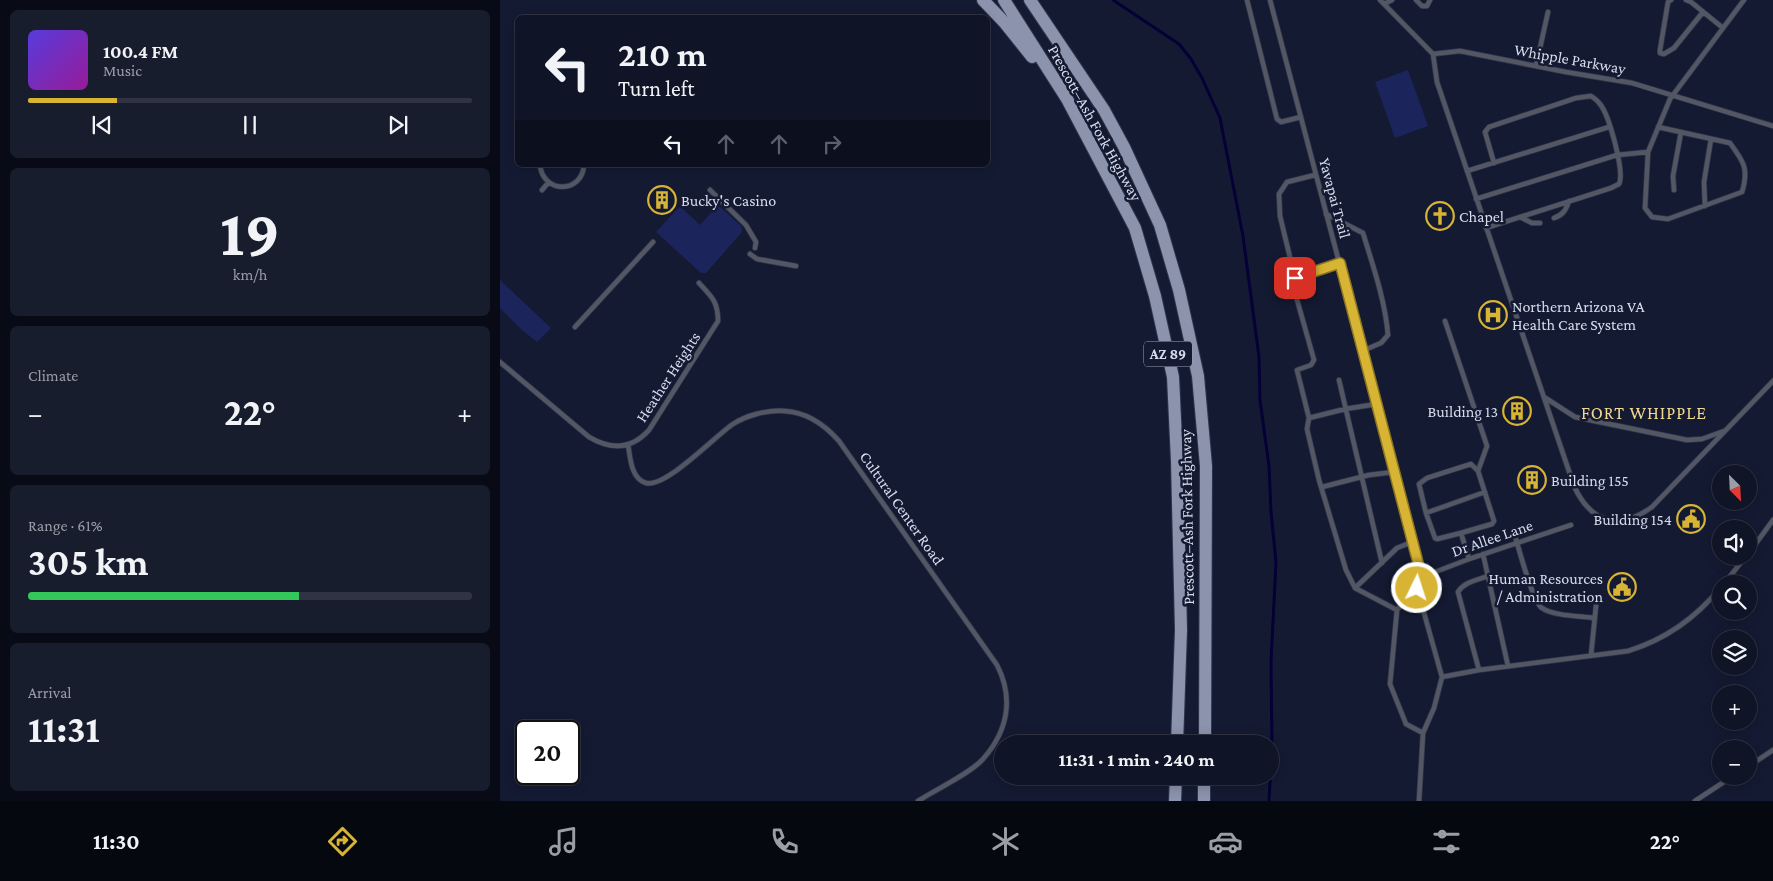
<!DOCTYPE html>
<html lang="en">
<head>
<meta charset="utf-8">
<style>
	body { margin:0; font-family:"Crimson Pro",serif; background:#181d2e; color:#f1f3f6; height:100vh; display:flex; flex-direction:column; font-size:19px; white-space:nowrap }
	* { box-sizing:border-box; margin:0 }
	p { font-size:16px; color:#9b9ea7 }
	.icon { flex:none; width:28px; height:28px; fill:none; stroke:currentColor; stroke-width:2; stroke-linecap:round; stroke-linejoin:round }
	.map { position:relative; flex:1; overflow:hidden }
	.sheet { display:flex; flex-direction:column; gap:10px; padding:10px; background:#080b15; width:500px }
	.sheet>* { flex:none }
	.hud { position:absolute; left:15px; top:15px; width:475px; height:152px; border-radius:8px; box-shadow:0 2px 12px #0003,0 0 0 1px #2f3343; background:#0f1426; color:#f1f3f6; overflow:hidden }
	.needle { width:32px; rotate:156deg }
	.fabs { position:absolute; left:1212px; top:465px; display:grid; gap:10px }
	.fabs a { display:grid; place-items:center; width:45px; height:45px; border-radius:50%; background:#0f1426; box-shadow:0 2px 12px #0003,0 0 0 1px #2f3343; font-size:25px }
	.speed { position:absolute; left:15px; top:720px; display:flex; gap:10px; font-size:25px; font-weight:700; text-align:center }
	.speed>* { display:grid; place-content:center; width:65px; height:65px; border-radius:50%; background:#0f1426; box-shadow:0 2px 12px #0003,0 0 0 1px #2f3343; line-height:1 }
	.speed .limit { border:2px solid #111; border-radius:8px; background:#fff; color:#111 }
	.pin { position:absolute; display:grid; place-items:center; width:42px; height:42px; color:#fff; margin:-21px; border-radius:10px; box-shadow:0 2px 8px #0006 }
	.me { position:absolute; width:55px; margin:-28px; rotate:4deg; stroke-linejoin:round; filter:drop-shadow(0 0 4px #0008) }
	.turn { display:flex; align-items:center; gap:18px; height:105px; padding:0 20px; font-size:22px }
	.turn .icon { width:65px; height:65px; stroke-width:2.5 }
	.turn b { display:block; font-size:35px; line-height:42px }
	.lanes { display:flex; align-items:center; height:48px; padding:0 20px; background:#0003; justify-content:center; gap:25px; direction:ltr }
	.lanes .off { opacity:.35 }
	.big { font-size:38px; font-weight:700; line-height:1.1 }
	.sheet .card { flex:1; display:flex; flex-direction:column; justify-content:center; gap:8px; min-width:0; padding:0 18px; border-radius:8px; background:#181d2e }
	.sheet .dial { align-items:center; gap:0 }
	.dial b { font-size:65px; line-height:1 }
	.song { display:flex; align-items:center; gap:15px }
	.cover { width:60px; height:60px; border-radius:8px; background:linear-gradient(135deg,hsl(250 70% 55%),hsl(300 70% 35%)) }
	.played { height:5px; border-radius:2px; background:linear-gradient(90deg,#d8b434 20%,#2f3343 20%) }
	.keys { display:flex; justify-content:space-around; direction:ltr }
	.heat { display:flex; justify-content:space-between; align-items:center; font-size:28px; direction:ltr }
	.charge { height:8px; border-radius:4px; background:linear-gradient(90deg,#34c759 61%,#2f3343 0) }
	.trip { position:absolute; left:494px; top:735px; width:285px; height:50px; border-radius:25px; background:#0f1426; box-shadow:0 2px 12px #0003,0 0 0 1px #2f3343; font-weight:700; line-height:50px; text-align:center }
	.tab-bar { display:flex; height:80px; justify-content:space-around; align-items:center; background:#06080f; color:#9b9ea7 }
	.tab-bar .icon { width:35px; height:35px }
	.tab-bar .on { color:#d8b434 }
	.tab-bar b { font-size:22px; color:#f1f3f6 }
	main { display:flex; flex:1; min-height:0 }
	.map>svg:first-child { display:block }
</style>
</head>
<body>
<main>
<section class="sheet">
<div class="card">
<div class="song"><i class="cover"></i><div><b>100.4 FM</b><p>Music</p></div></div>
<div class="played"></div>
<div class="keys"><svg class="icon" aria-label="previous" viewBox="0 0 24 24"><path d="M18 5L8 12l10 7zM5 5v14"/></svg><svg class="icon" aria-label="pause" viewBox="0 0 24 24"><path d="M8 5v14M16 5v14"/></svg><svg class="icon" aria-label="next" viewBox="0 0 24 24"><path d="M6 5l10 7-10 7zM19 5v14"/></svg></div>
</div>
<div class="card dial"><b>19</b><p>km/h</p></div>
<div class="card"><p>Climate</p>
<div class="heat"><a>−</a><b class="big">22°</b><a>+</a></div>
</div>
<div class="card"><p>Range · 61%</p><b class="big">305 km</b><div class="charge"></div></div>
<div class="card"><p>Arrival</p><b class="big">11:31</b></div>
</section>
<div class="map">
<svg width="1273" height="801" viewBox="0 0 1273 801">
	<rect width="100%" height="100%" fill="#141a32"/>
	<path fill="#1c245c" d="M908 70 928 126 895 138 875 82Z
		M218 205 241 226 242 232 206 273H201L156 232 180 206 200 225Z
		M0 280 51 328 37 342 23 331 0 308Z"/>
	<g fill="none" stroke-linecap="round" stroke-linejoin="round">
		<path stroke="#050035" stroke-width="3" d="M613 0 679 44 691 59 702 78 720 118 743 236 759 357 760 400 769 466 771 512 776 562 771 662 772 745 769 801"/>
		<defs>
			<path id="service" d="M747 0 777 119 781 122 801 117
				M770 0 922 577
				M880 0 933 54
				M916 0 922 6H927L930 0
				M1171 0 1168 2 1160 50V53L1164 54 1174 48 1203 12
				M1186 0 1191 2 1223 28
				M884 4 892 0
				M933 54 937 82 1074 486C1091 523 1119 531 1152 507L1273 381
				M933 54 960 51 1066 72 1132 83 1273 126
				M1036 66 1048 12
				M1158 127 1230 143C1244 162 1249 169 1242 192L1168 219 1152 217 1145 208 1148 152 1170 99 1244 0
				M40 165C43 194 82 194 84 165
				M967 171 1109 127
				M42 190 48 183
				M210 190 246 225 256 242 255 248
				M1174 190 1173 176 1181 132
				M976 199 1117 155 1148 152
				M1205 206 1204 182 1211 139
				M826 214 863 233C873 266 885 300 888 335L881 343 862 351
				M1020 217 1032 223H1040
				M1054 218C1063 215 1066 210 1069 201
				M986 228 1111 188 1119 184C1125 172 1109 115 1100 104 1098 101 1094 98 1091 96L1076 98 989 127 985 132 994 163
				M250 254 257 259 296 266
				M795 278 780 216 779 194 787 182 815 175
				M945 321 987 446 978 471
				M75 327 153 242
				M0 362 89 437C111 450 131 450 149 430L218 321C218 301 211 296 199 283
				M839 380 882 563
				M1044 397 1075 417 1187 440 1202 439 1224 431
				M877 404 845 409 809 418 807 429 819 480 846 570 855 588 897 610
				M809 418 797 370 811 365 814 360 794 289 795 278 807 273 840 263
				M128 444C130 457 131 479 146 483 166 488 215 436 233 424 247 415 267 410 284 411 307 412 324 424 339 441L497 665C514 698 508 731 483 759 471 773 435 790 418 801
				M822 487 869 475 894 472
				M926 513 985 492
				M961 533 937 539 935 538 926 513 919 484 927 478 971 464 978 471 994 521 992 524 961 533 969 559
				M1015 536C1019 549 1033 603 1042 608 1053 616 1081 616 1095 618
				M1249 553 1273 520
				M983 554 1008 666
				M922 577 917 588 897 610 890 684 906 724 923 733 934 708 942 677 979 670 1128 651C1167 639 1196 618 1221 587
				M922 577 969 559 1071 525
				M1224 584 1246 556
				M855 588 897 548 912 542
				M917 588 942 677
				M1091 655 1096 606
				M979 670 958 592C964 582 977 580 988 576
				M1249 766 1273 750
				M919 801 923 733
				M1195 801 1233 776"/>
			<path id="primary" d="M483 0 504 22 532 57
				M504 0 567 99 635 228 655 296 673 377 677 461 681 630 677 744
				M530 0 604 110 624 147 660 225 679 290 698 376 706 466 705 744
				M675 801 676 776
				M704 801V776"/>
		</defs>
		<use href="#service" stroke="#2f354c" stroke-width="6"/>
		<use href="#primary" stroke="#2f354c" stroke-width="14"/>
		<use href="#service" stroke="#535764" stroke-width="4.5"/>
		<use href="#primary" stroke="#8b93ad" stroke-width="12"/>
	</g>
	<g fill="none" stroke-linecap="round" stroke-linejoin="round">
		<defs>
			<path id="route" d="M795 278 840 263 922 578 917 588"/>
		</defs>
		<use href="#route" stroke="#8c7522" stroke-width="12"/>
		<use href="#route" stroke="#d8b434" stroke-width="9"/>
	</g>
	<defs>
		<symbol id="building-ring" viewBox="-11 -11 22 22"><circle r="9.5" fill="#141a32" stroke="#d8b434" stroke-width="1.5"/><path d="M-4-6H4V6H1V3H-1V6H-4ZM-2.5-4.3h1.7v1.8h-1.7ZM.8-4.3h1.7v1.8H.8ZM-2.5-1h1.7V.8h-1.7ZM.8-1h1.7V.8H.8Z" fill="#d8b434"/></symbol>
		<symbol id="church-ring" viewBox="-11 -11 22 22"><circle r="9.5" fill="#141a32" stroke="#d8b434" stroke-width="1.5"/><path d="M-1.2-6h2.4v3.5h3.3v2.4h-3.3V6h-2.4V-.1h-3.3v-2.4h3.3Z" fill="#d8b434"/></symbol>
		<symbol id="hospital-ring" viewBox="-11 -11 22 22"><circle r="9.5" fill="#141a32" stroke="#d8b434" stroke-width="1.5"/><path d="M-5-5h3v3.5h4V-5h3V5h-3V1.5h-4V5h-3Z" fill="#d8b434"/></symbol>
		<symbol id="civic-ring" viewBox="-11 -11 22 22"><circle r="9.5" fill="#141a32" stroke="#d8b434" stroke-width="1.5"/><path d="M-.6-6.5H3V-4.5H.6V-3L4-1V1h2V6H-6V1h2V-1L-.6-3ZM-1.2 2.5V6h2.4V2.5Z" fill="#d8b434"/></symbol>
	</defs>
	<g fill-rule="evenodd">
		<use href="#building-ring" x="146" y="184" width="32" height="32"/>
		<use href="#church-ring" x="924" y="200" width="32" height="32"/>
		<use href="#hospital-ring" x="977" y="299" width="32" height="32"/>
		<use href="#building-ring" x="1001" y="395" width="32" height="32"/>
		<use href="#building-ring" x="1016" y="464" width="32" height="32"/>
		<use href="#civic-ring" x="1175" y="503" width="32" height="32"/>
		<use href="#civic-ring" x="1106" y="571" width="32" height="32"/>
	</g>
	<g text-anchor="middle" dominant-baseline="central" stroke-width="5" stroke-linejoin="round" paint-order="stroke">
		<rect fill="#141a32" stroke="#9ca2b5" stroke-width="1" x="644" y="341.5" width="48" height="25" rx="4"/>
		<g font-size="15" font-weight="bold" fill="#d7dced">
			<text x="668" y="354">AZ 89</text>
		</g>
		<g font-size="16" fill="#d7dced" stroke="#141a32">
			<text transform="translate(1070 59) rotate(10)">Whipple Parkway</text>
			<text transform="translate(595 123) rotate(61)">Prescott–Ash Fork Highway</text>
			<text transform="translate(835 198) rotate(75)">Yavapai Trail</text>
			<text transform="translate(168 377) rotate(-57)">Heather Heights</text>
			<text transform="translate(402 508) rotate(55)">Cultural Center Road</text>
			<text transform="translate(687 517) rotate(-91)">Prescott–Ash Fork Highway</text>
			<text transform="translate(992 538) rotate(-19)">Dr Allee Lane</text>
		</g>
		<g font-size="16" fill="#d7dced" stroke="#141a32" text-anchor="start">
			<text x="181" y="200">Bucky's Casino</text>
			<text x="959" y="216">Chapel</text>
			<text x="1012" y="306">Northern Arizona VA<tspan x="1012" dy="18">Health Care System</tspan></text>
			<text x="998" y="411" text-anchor="end">Building 13</text>
			<text x="1051" y="480">Building 155</text>
			<text x="1172" y="519" text-anchor="end">Building 154</text>
			<text x="1103" y="578" text-anchor="end">Human Resources<tspan x="1103" dy="18">/ Administration</tspan></text>
		</g>
		<g font-size="18" letter-spacing="1" fill="#f1d88c" stroke="#141a32">
			<text x="1144" y="413">FORT WHIPPLE</text>
		</g>
	</g>
</svg>
<div class="fabs">
<a><svg class="needle" viewBox="-14 -14 28 28"><path d="M0-13l5 13h-10z" fill="#e53935"/><path d="M0 13l5-13h-10z" fill="#9b9ea7"/></svg></a>
<a><svg class="icon" aria-label="sound" viewBox="0 0 24 24"><path d="M4 9h4l5-4v14l-5-4H4zM17 9q2 3 0 6"/></svg></a>
<a><svg class="icon" aria-label="search" viewBox="0 0 24 24"><circle cx="10" cy="10" r="6"/><path d="M15 15l6 6"/></svg></a>
<a><svg class="icon" aria-label="layers" viewBox="0 0 24 24"><path d="M12 4l9 5-9 5-9-5zM3 14l9 5 9-5"/></svg></a>
<a>+</a>
<a>−</a>
</div>
<div class="speed"><div class="limit">20</div></div>
<div class="pin" style="left:795px;top:278px;background:#d93025"><svg class="icon" aria-label="arrive" viewBox="0 0 24 24"><path d="M6 21V4h12l-3 4 3 4H6"/></svg></div>
<svg class="me" style="left:917px;top:588px" viewBox="-20 -20 40 40"><circle r="17" fill="#d8b434" stroke="#fff" stroke-width="3"/><path d="M0-11L8 9 0 5-8 9z" fill="#fff"/></svg>
<div class="trip">11:31 · 1 min · 240 m</div>
<div class="hud">
<div class="turn"><svg class="icon" aria-label="left" viewBox="0 0 24 24"><path d="M17 20v-9H6M10 6l-5 5 5 5"/></svg><div><b>210 m</b>Turn left</div></div>
<div class="lanes"><svg class="icon" aria-label="left" viewBox="0 0 24 24"><path d="M17 20v-9H6M10 6l-5 5 5 5"/></svg><svg class="icon off" aria-label="ahead" viewBox="0 0 24 24"><path d="M12 20V5M6 11l6-6 6 6"/></svg><svg class="icon off" aria-label="ahead" viewBox="0 0 24 24"><path d="M12 20V5M6 11l6-6 6 6"/></svg><svg class="icon off" aria-label="right" viewBox="0 0 24 24"><path d="M7 20v-9h11M14 6l5 5-5 5"/></svg></div>
</div>
</div>
</main>
<nav class="tab-bar">
<b>11:30</b>
<svg class="icon on" aria-label="directions" viewBox="0 0 24 24"><path d="M12 3l9 9-9 9-9-9zM9 14v-3h6M13 9l2 2-2 2"/></svg>
<svg class="icon" aria-label="music" viewBox="0 0 24 24"><path d="M9 18V5l10-2v13"/><circle cx="6" cy="18" r="3"/><circle cx="16" cy="16" r="3"/></svg>
<svg class="icon" aria-label="phone" viewBox="0 0 24 24"><path d="M5 4h4l2 5-3 2q2 4 5 5l2-3 5 2v4C11 20 4 13 5 4z"/></svg>
<svg class="icon" aria-label="climate" viewBox="0 0 24 24"><path d="M12 3v18M4 7l16 10M4 17L20 7"/></svg>
<svg class="icon" aria-label="car" viewBox="0 0 24 24"><path d="M5 17H2v-5l4-1 3-4h7l3 4 3 1v5h-3M9 17h6M6 11h13"/><circle cx="7" cy="17" r="2"/><circle cx="17" cy="17" r="2"/></svg>
<svg class="icon" aria-label="filters" viewBox="0 0 24 24"><path d="M4 7h16M4 17h16"/><circle cx="9" cy="7" r="2"/><circle cx="15" cy="17" r="2"/></svg>
<b>22°</b>
</nav>
</body>
</html>
